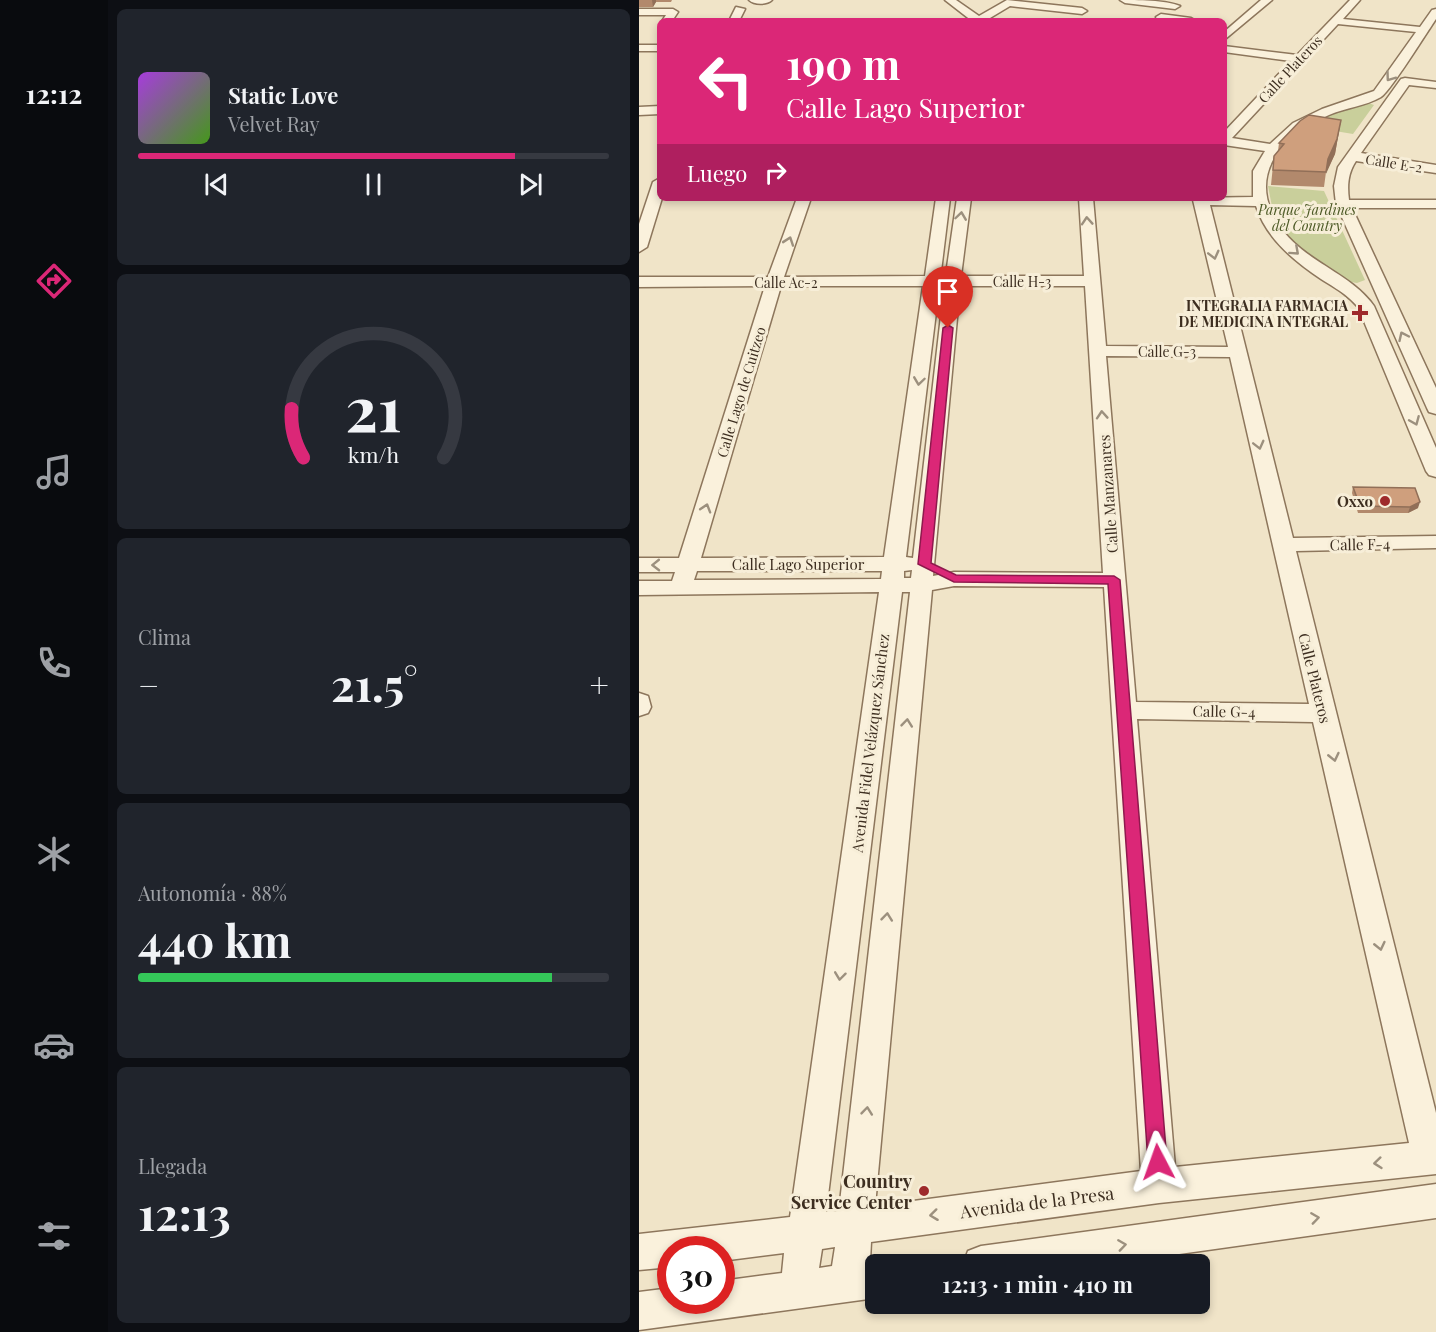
<!DOCTYPE html>
<html lang="es">
<head>
<meta charset="utf-8">
<style>
	body { margin:0; font-family:"Playfair Display",serif; background:#20242c; color:#f1f3f6; height:100vh; display:flex; flex-direction:column; font-size:22px; white-space:nowrap }
	* { box-sizing:border-box; margin:0 }
	p { font-size:20px; color:#9ea1a6 }
	.icon { flex:none; width:33px; height:33px; fill:none; stroke:currentColor; stroke-width:2; stroke-linecap:round; stroke-linejoin:round }
	.map { position:relative; flex:1; overflow:hidden }
	.panel { display:flex; flex-direction:column; gap:9px; padding:9px; background:#0d0f14; width:531px }
	.panel>* { flex:none }
	.guide { position:absolute; left:18px; top:18px; width:570px; height:183px; border-radius:9px; box-shadow:0 3px 9px #0003; background:#db2777; color:#fff; overflow:hidden }
	.speed { position:absolute; left:18px; top:1236px; display:flex; gap:12px; font-size:30px; font-weight:700; text-align:center }
	.speed>* { display:grid; place-content:center; width:78px; height:78px; border-radius:50%; background:#171b24; box-shadow:0 3px 9px #0003; line-height:1 }
	.speed .limit { border:9px solid #d22; background:#fff; color:#111 }
	.pin { position:absolute; display:grid; place-items:center; width:51px; height:51px; color:#fff; margin:-62px -26px; border-radius:50% 50% 50% 0; rotate:-45deg; box-shadow:0 0 6px #0007 }
	.pin .icon { rotate:45deg }
	.me { position:absolute; width:66px; margin:-33px; rotate:356deg; stroke-linejoin:round; filter:drop-shadow(0 0 4px #0008) }
	.turn { display:flex; align-items:center; gap:21px; height:126px; padding:0 30px; font-size:27px }
	.turn .icon { width:78px; height:78px; stroke-width:2.5 }
	.turn b { display:block; font-size:42px; line-height:51px }
	.then { display:flex; align-items:center; height:57px; padding:0 30px; background:#0003; gap:12px; font-size:22px }
	.big { font-size:45px; font-weight:700; line-height:1.1 }
	.panel .tile { flex:1; display:flex; flex-direction:column; justify-content:center; gap:9px; min-width:0; padding:0 21px; border-radius:9px; background:#20242c }
	.panel .dial { align-items:center; gap:0 }
	.dial svg { height:156px; overflow:visible; fill:none; stroke:#363941; stroke-width:7; stroke-linecap:round; text-anchor:middle }
	.dial text { fill:#f1f3f6; stroke:none }
	.song { display:flex; align-items:center; gap:18px }
	.cover { width:72px; height:72px; border-radius:9px; background:linear-gradient(135deg,hsl(280 70% 55%),hsl(100 70% 35%)) }
	.played { height:6px; border-radius:3px; background:linear-gradient(90deg,#db2777 80%,#363941 80%) }
	.keys { display:flex; justify-content:space-around; direction:ltr }
	.heat { display:flex; justify-content:space-between; align-items:center; font-size:33px; direction:ltr }
	.charge { height:9px; border-radius:4px; background:linear-gradient(90deg,#34c759 88%,#363941 0) }
	.trip { position:absolute; left:226px; top:1254px; width:345px; height:60px; border-radius:9px; background:#171b24; box-shadow:0 3px 9px #0003; font-weight:700; line-height:60px; text-align:center }
	main { display:flex; flex:1; min-height:0 }
	.menu { display:flex; flex-direction:column; width:108px; justify-content:space-around; align-items:center; background:#090b0e; color:#9ea1a6 }
	.menu .icon { width:42px; height:42px }
	.menu .selected { color:#db2777 }
	.menu b { font-size:27px; color:#f1f3f6 }
	.map>svg:first-child { display:block }
</style>
</head>
<body>
<main>
<nav class="menu">
<b>12:12</b>
<svg class="icon selected" aria-label="directions" viewBox="0 0 24 24"><path d="M12 3l9 9-9 9-9-9zM9 14v-3h6M13 9l2 2-2 2"/></svg>
<svg class="icon" aria-label="music" viewBox="0 0 24 24"><path d="M9 18V5l10-2v13"/><circle cx="6" cy="18" r="3"/><circle cx="16" cy="16" r="3"/></svg>
<svg class="icon" aria-label="phone" viewBox="0 0 24 24"><path d="M5 4h4l2 5-3 2q2 4 5 5l2-3 5 2v4C11 20 4 13 5 4z"/></svg>
<svg class="icon" aria-label="climate" viewBox="0 0 24 24"><path d="M12 3v18M4 7l16 10M4 17L20 7"/></svg>
<svg class="icon" aria-label="car" viewBox="0 0 24 24"><path d="M5 17H2v-5l4-1 3-4h7l3 4 3 1v5h-3M9 17h6M6 11h13"/><circle cx="7" cy="17" r="2"/><circle cx="17" cy="17" r="2"/></svg>
<svg class="icon" aria-label="filters" viewBox="0 0 24 24"><path d="M4 7h16M4 17h16"/><circle cx="9" cy="7" r="2"/><circle cx="15" cy="17" r="2"/></svg>
</nav>
<section class="panel">
<div class="tile">
<div class="song"><i class="cover"></i><div><b>Static Love</b><p>Velvet Ray</p></div></div>
<div class="played"></div>
<div class="keys"><svg class="icon" aria-label="previous" viewBox="0 0 24 24"><path d="M18 5L8 12l10 7zM5 5v14"/></svg><svg class="icon" aria-label="pause" viewBox="0 0 24 24"><path d="M8 5v14M16 5v14"/></svg><svg class="icon" aria-label="next" viewBox="0 0 24 24"><path d="M6 5l10 7-10 7zM19 5v14"/></svg></div>
</div>
<div class="tile dial"><svg viewBox="0 0 100 80">
<path d="M14 69A42 42 0 1 1 86 69"/>
<path d="M14 69A42 42 0 0 1 8 44" stroke="#db2777"/>
<text x="50" y="56" font-size="32" font-weight="700">21</text>
<text x="50" y="72" font-size="11">km/h</text>
</svg></div>
<div class="tile"><p>Clima</p>
<div class="heat"><a>−</a><b class="big">21.5°</b><a>+</a></div>
</div>
<div class="tile"><p>Autonomía · 88%</p><b class="big">440 km</b><div class="charge"></div></div>
<div class="tile"><p>Llegada</p><b class="big">12:13</b></div>
</section>
<div class="map">
<svg width="797" height="1332" viewBox="0 0 797 1332">
	<rect width="100%" height="100%" fill="#f0e4c8"/>
	<path fill="#c9cf9b" d="M727 102 735 105 714 134 666 126 688 113Z
		M629 186 685 191 726 280 718 283 705 281 654 243 635 217Z"/>
	<g fill="none" stroke-linecap="round" stroke-linejoin="round">
		<defs>
			<path id="minor" d="M110 0H133C128 5 115 5 110 0Z
				M306 0H317L340 16 368 0 443 8 448 11 443 14 371 6 346 21H333Z
				M481 0C498 0 527 0 541 6L536 9 486 3Z
				M622 0H633L585 40V32Z
				M711 0H721L704 19 781 27 793 10 797 9V19C788 32 751 92 742 97 727 106 706 108 690 115 644 135 607 173 639 224 664 262 711 272 735 306L797 448V477L790 475 787 471 719 307C708 294 696 288 682 279 655 261 627 238 617 206L571 205 654 538 797 536V548L657 551 797 1113V1174L520 1203 232 1242 231 1261 237 1260 247 1264H237V1298L0 1330V1292L32 1288V1300H82V1281L143 1273 145 1253 82 1261V1250H32V1267L0 1270V1234L151 1217 240 592 0 595V581H33L36 572H0V558H40L126 286 0 287V277H129L158 198H172L145 277 286 276 297 198H311L267 557 274 558 306 281 318 198H332L322 276H445L440 198H454L467 346 589 347 554 200 555 198 614 197V171L626 151 585 145V132L652 61 585 52V46L658 55ZM699 24 777 32 735 91 683 109 654 123 631 144 593 138ZM142 286H284L245 557 62 558ZM321 286H446L464 573 315 572 294 576ZM467 356 591 357 670 704 497 702ZM273 570 272 578H265V571ZM58 571H243L242 579 55 580ZM315 586 465 587 502 1171 236 1206 293 590ZM263 592H271L200 1211 187 1212ZM498 719 674 722 770 1143 536 1167ZM196 1247 193 1266 180 1268 183 1249Z
				M97 7 106 9 100 21H90Z
				M0 9H34L39 12 33 21H23L27 15H0Z
				M522 14 552 18 557 21 518 19 517 17Z
				M0 45H21V51H0Z
				M766 78 797 82V88L770 85 722 153 797 165V173L717 161C709 173 708 185 710 200H797V208H713L797 388V414L790 412 788 408 697 204 695 186 699 167 762 79Z
				M21 106V114L0 115V107Z
				M21 178V198H23L8 247 0 252V224L14 182Z
				M0 693 9 696 12 707 9 713 0 716Z
				M797 1184V1218L469 1264H324L329 1251 342 1246Z"/>
		</defs>
		<use href="#minor" stroke="#8d765c" stroke-width="3"/>
		<use href="#minor" fill="#faf1dc" fill-rule="evenodd"/>
	</g>
	<path fill="#b2896c" d="M0 0H33L32 2H17L14 7H0Z
		M702 120 696 154 687 172 685 187 632 185 635 156 639 151 640 143Z
		M714 487 779 508 769 513H719L713 493Z"/>
	<path fill="#916f58" d="M13 0H17V2L14 7Z
		M702 120 696 154 687 174 689 159Z
		M781 502 779 508 769 513 771 507Z"/>
	<path fill="#cf9f7d" stroke="#916f58" stroke-width="1.5" d="M670 115 702 120 698 139 689 159 687 172 634 170 635 156 645 144 640 143 661 121Z
		M714 487 776 488 781 502 771 507 721 506Z"/>
	<defs><path id="oneway-chevron" d="M-2-3.5L2.5 0L-2 3.5" fill="none" stroke-width="1.6" stroke-linecap="round" stroke-linejoin="round" transform="scale(1.5)"/></defs>
	<g stroke="#9c907e">
		<use href="#oneway-chevron" transform="translate(751 77) rotate(126)"/>
		<use href="#oneway-chevron" transform="translate(322 216) rotate(-82)"/>
		<use href="#oneway-chevron" transform="translate(448 221) rotate(-94)"/>
		<use href="#oneway-chevron" transform="translate(150 241) rotate(-71)"/>
		<use href="#oneway-chevron" transform="translate(656 251) rotate(42)"/>
		<use href="#oneway-chevron" transform="translate(575 255) rotate(76)"/>
		<use href="#oneway-chevron" transform="translate(764 336) rotate(-115)"/>
		<use href="#oneway-chevron" transform="translate(280 381) rotate(98)"/>
		<use href="#oneway-chevron" transform="translate(463 415) rotate(-94)"/>
		<use href="#oneway-chevron" transform="translate(776 421) rotate(67)"/>
		<use href="#oneway-chevron" transform="translate(620 445) rotate(76)"/>
		<use href="#oneway-chevron" transform="translate(67 508) rotate(-73)"/>
		<use href="#oneway-chevron" transform="translate(17 565) rotate(179)"/>
		<use href="#oneway-chevron" transform="translate(268 723) rotate(-84)"/>
		<use href="#oneway-chevron" transform="translate(695 757) rotate(77)"/>
		<use href="#oneway-chevron" transform="translate(248 917) rotate(-84)"/>
		<use href="#oneway-chevron" transform="translate(741 946) rotate(77)"/>
		<use href="#oneway-chevron" transform="translate(201 976) rotate(97)"/>
		<use href="#oneway-chevron" transform="translate(228 1111) rotate(-84)"/>
		<use href="#oneway-chevron" transform="translate(739 1163) rotate(174)"/>
		<use href="#oneway-chevron" transform="translate(295 1215) rotate(173)"/>
		<use href="#oneway-chevron" transform="translate(676 1218) rotate(-8)"/>
		<use href="#oneway-chevron" transform="translate(483 1245) rotate(-8)"/>
	</g>
	<path fill="#db2777" stroke="#8e194d" stroke-width="1.5" d="M309 325 314 328 292 563 317 575 475 576 481 580 528 1162 525 1169 519 1171 512 1169 509 1162 469 584 315 582 279 564 304 328Z"/>
	<g fill="#9e2a2b" stroke="#f7eed8" stroke-width="2">
		<path d="M718 304h6v6h6v6h-6v6h-6v-6h-6v-6h6z"/>
		<circle cx="746" cy="501" r="6"/>
		<circle cx="285" cy="1191" r="6"/>
	</g>
	<g text-anchor="middle" dominant-baseline="central" stroke-width="6" stroke-linejoin="round" paint-order="stroke">
		<g font-size="14" fill="#3d2e20" stroke="#f7eed8">
			<text transform="translate(651 69) rotate(-47)">Calle Plateros</text>
			<text transform="translate(755 163) rotate(9)">Calle E-2</text>
			<text x="383" y="281">Calle H-3</text>
			<text x="147" y="282">Calle Ac-2</text>
			<text x="528" y="351">Calle G-3</text>
			<text transform="translate(102 392) rotate(-73)">Calle Lago de Cuitzeo</text>
		</g>
		<g font-size="14" font-style="italic" fill="#4d5a26" stroke="#f7eed8">
			<text x="668" y="209">Parque Jardines<tspan x="668" dy="16">del Country</tspan></text>
		</g>
		<g font-size="14" font-weight="bold" fill="#3d2e20" stroke="#f7eed8" text-anchor="end">
			<text x="709" y="305">INTEGRALIA FARMACIA<tspan x="709" dy="16">DE MEDICINA INTEGRAL</tspan></text>
		</g>
		<g font-size="15" fill="#3d2e20" stroke="#f7eed8">
			<text transform="translate(469 494) rotate(-94)">Calle Manzanares</text>
			<text transform="translate(721 544) rotate(-1)">Calle F-4</text>
			<text x="159" y="564">Calle Lago Superior</text>
			<text transform="translate(676 678) rotate(76)">Calle Plateros</text>
			<text transform="translate(585 711) rotate(1)">Calle G-4</text>
			<text transform="translate(231 743) rotate(-83)">Avenida Fidel Velázquez Sánchez</text>
		</g>
		<g font-size="15" font-weight="bold" fill="#3d2e20" stroke="#f7eed8" text-anchor="end">
			<text x="734" y="501">Oxxo</text>
		</g>
		<g font-size="18" font-weight="bold" fill="#3d2e20" stroke="#f7eed8" text-anchor="end">
			<text x="273" y="1181">Country<tspan x="273" dy="21">Service Center</tspan></text>
		</g>
		<g font-size="18" fill="#3d2e20" stroke="#f7eed8">
			<text transform="translate(398 1202) rotate(-7)">Avenida de la Presa</text>
		</g>
	</g>
</svg>
<div class="speed"><div class="limit">30</div></div>
<div class="pin" style="left:309px;top:328px;background:#d93025"><svg class="icon" aria-label="arrive" viewBox="0 0 24 24"><path d="M6 21V4h12l-3 4 3 4H6"/></svg></div>
<svg class="me" style="left:519px;top:1162px" viewBox="-20 -20 40 40"><path d="M0-17L14 15 0 8-14 15z" fill="#db2777" stroke="#fff" stroke-width="4"/></svg>
<div class="trip">12:13 · 1 min · 410 m</div>
<div class="guide">
<div class="turn"><svg class="icon" aria-label="left" viewBox="0 0 24 24"><path d="M17 20v-9H6M10 6l-5 5 5 5"/></svg><div><b>190 m</b>Calle Lago Superior</div></div>
<div class="then">Luego<svg class="icon" aria-label="right" viewBox="0 0 24 24"><path d="M7 20v-9h11M14 6l5 5-5 5"/></svg></div>
</div>
</div>
</main>
</body>
</html>
